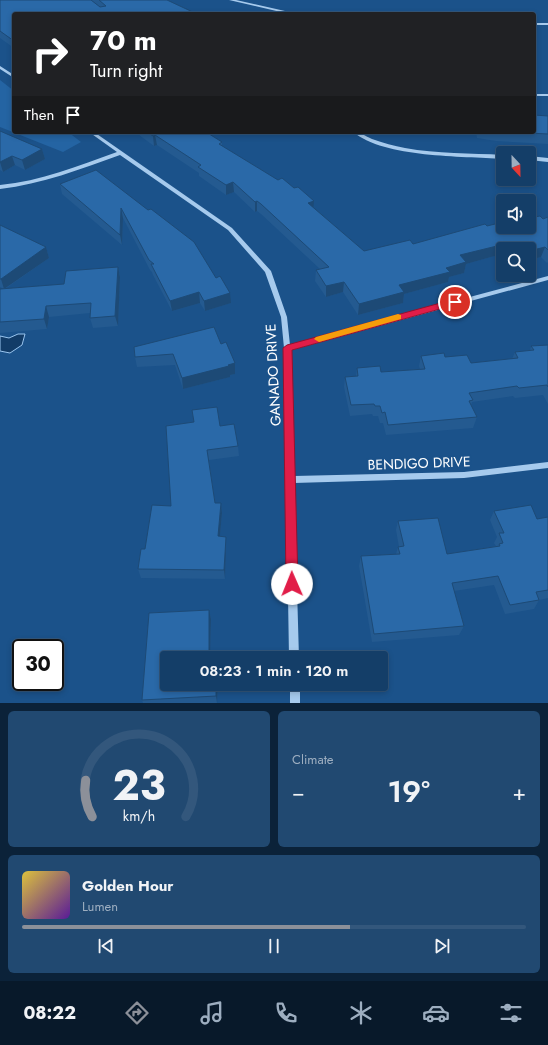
<!DOCTYPE html>
<html lang="en">
<head>
<meta charset="utf-8">
<style>
	body { margin:0; font-family:Jost,sans-serif; background:#214971; color:#f1f3f6; height:100vh; display:flex; flex-direction:column; font-size:15px; white-space:nowrap }
	* { box-sizing:border-box; margin:0 }
	p { font-size:13px; color:#9daec0 }
	.icon { flex:none; width:22px; height:22px; fill:none; stroke:currentColor; stroke-width:2; stroke-linecap:round; stroke-linejoin:round }
	.map { position:relative; height:703px; overflow:hidden }
	.details { display:flex; flex-direction:column; gap:8px; padding:8px; background:#0b2239; flex:1 }
	.details>* { flex:none }
	.guide { position:absolute; left:12px; top:12px; width:524px; height:122px; border-radius:4px; box-shadow:0 2px 6px #0003,0 0 0 1px #33577c; background:#202124; color:#fff; overflow:hidden }
	.needle { width:26px; rotate:158deg }
	.controls { position:absolute; left:496px; top:146px; display:grid; gap:8px }
	.controls a { display:grid; place-items:center; width:40px; height:40px; border-radius:4px; background:#143e68; box-shadow:0 2px 6px #0003,0 0 0 1px #33577c; font-size:20px }
	.speed { position:absolute; left:12px; top:639px; display:flex; gap:8px; font-size:20px; font-weight:700; text-align:center }
	.speed>* { display:grid; place-content:center; width:52px; height:52px; border-radius:50%; background:#143e68; box-shadow:0 2px 6px #0003,0 0 0 1px #33577c; line-height:1 }
	.speed .limit { border:2px solid #111; border-radius:6px; background:#fff; color:#111 }
	.pin { position:absolute; display:grid; place-items:center; width:34px; height:34px; color:#fff; margin:-17px; border:2px solid #fff; border-radius:50%; box-shadow:0 1px 4px #0007 }
	.me { position:absolute; width:44px; margin:-22px; rotate:359deg; stroke-linejoin:round; filter:drop-shadow(0 0 3px #0008) }
	.turn { display:flex; align-items:center; gap:14px; height:84px; padding:0 12px; font-size:18px }
	.turn .icon { width:52px; height:52px; stroke-width:2.5 }
	.turn b { display:block; font-size:28px; line-height:34px }
	.then { display:flex; align-items:center; height:38px; padding:0 12px; background:#0003; gap:8px; font-size:15px }
	.big { font-size:30px; font-weight:600; line-height:1.1 }
	.details .widget { flex:1; display:flex; flex-direction:column; justify-content:center; gap:6px; min-width:0; padding:0 14px; border-radius:6px; background:#214971 }
	.details .dial { align-items:center; gap:0 }
	.dial svg { height:104px; overflow:visible; fill:none; stroke:#33577c; stroke-width:7; stroke-linecap:round; text-anchor:middle }
	.dial text { fill:#f1f3f6; stroke:none }
	.song { display:flex; align-items:center; gap:12px }
	.cover { width:48px; height:48px; border-radius:6px; background:linear-gradient(135deg,hsl(50 70% 55%),hsl(270 70% 35%)) }
	.played { height:4px; border-radius:2px; background:linear-gradient(90deg,#8c9099 65%,#33577c 65%) }
	.keys { display:flex; justify-content:space-around; direction:ltr }
	.heat { display:flex; justify-content:space-between; align-items:center; font-size:22px; direction:ltr }
	.details .tiles { flex:1; display:grid; gap:8px; grid-template-columns:1fr 1fr }
	.widget:last-child { grid-column:span 2 }
	.trip { position:absolute; left:160px; top:651px; width:228px; height:40px; border-radius:4px; background:#143e68; box-shadow:0 2px 6px #0003,0 0 0 1px #33577c; font-weight:600; line-height:40px; text-align:center }
	.dock { display:flex; height:64px; justify-content:space-around; align-items:center; background:#08192a; color:#9daec0 }
	.dock .icon { width:28px; height:28px }
	.dock .active { color:#8c9099 }
	.dock b { font-size:18px; color:#f1f3f6 }
	.map>svg:first-child { display:block }
</style>
</head>
<body>
<div class="map">
<svg width="548" height="703" viewBox="0 0 548 703">
	<rect width="100%" height="100%" fill="#1b528a"/>
	<path fill="#2464a3" d="M0 80 14 91V132H68L81 142 63 152 0 127Z"/>
	<path fill="#123c68" stroke="#99c5ef" d="M18 334H25L22 345 10 353 0 351V336L9 338Z"/>
	<g fill="none" stroke-linecap="round" stroke-linejoin="round">
		<path fill="#a6caed" fill-rule="evenodd" d="M229 0H236L285 11 307 14 285 13Z
			M534 23H548V25H534Z
			M0 66 14 75V78L0 69Z
			M534 94H548V96H534Z
			M89 132H94L232 228 271 271 287 317 290 345 548 276V280L291 350 294 476 464 472 548 462V468L464 478 294 483 299 658H289L284 348 281 317 265 272 228 230 120 155C81 169 42 184 0 189V185C41 181 78 166 117 152Z
			M353 132C361 132 365 136 372 139 383 143 394 146 405 148 437 154 471 153 503 155V159C462 156 385 158 353 132Z
			M529 156 548 158V162L529 160Z
			M290 684H300V703H290Z"/>
	</g>
	<path fill="#245a90" d="M0 0H167L197 14H14V48L0 38Z
		M548 116V144L496 141 477 138 476 132H534Z
		M0 131 42 149 45 159 25 170 15 165 3 172 0 170Z
		M135 132H206L222 142V146L313 207 364 251 413 244 487 226 503 227 548 217V262L547 263 541 257 529 260V249H503V261L498 255 466 264 464 273 449 277 448 282 404 294 403 303 358 315 343 292 326 297 315 281 316 270 320 269 261 214 257 211 255 212 234 192 226 195 199 176V173L157 145 154 146Z
		M96 170 231 303 205 311 200 303 172 311 153 275 152 272 150 270 123 218 122 245 62 194 60 184Z
		M0 225 46 247 49 258 5 289 64 284 118 267 120 277 118 326 93 328 90 318V313L49 317 47 329 0 333V289H4L0 287Z
		M221 344 235 363V374L230 375V377L183 389 175 365 137 367 135 357Z
		M548 345V404L543 395 515 398 513 396 472 402 471 405 477 417 473 428 386 435 383 423H380L378 416H373L372 414 350 416 344 387 345 377 356 376 357 368 381 372 420 369 419 366 421 356 445 357 471 363 512 359 515 352 530 351 531 346Z
		M220 426 238 446 239 456 209 460 215 503H221L222 513 220 536 226 546 225 579 141 578 138 569 145 549 171 506Z
		M494 511 537 519 548 517V598L539 600 534 609 505 614 494 585 454 591 464 626 459 635 372 642 359 566 361 556 396 554 398 547H399L396 530 398 521 447 554 496 546 494 543 497 537 490 520Z
		M209 610 211 619 210 652 217 651 218 658H167V684H218L217 703H143L142 700 149 613Z"/>
	<path fill="#1d4a76" d="M155 135 157 145 154 146 153 136Z
		M42 149 45 159 25 170 22 160Z
		M12 156 15 165 3 172 0 162Z
		M233 182 234 192 226 195V185Z
		M257 201V211L255 212V202Z
		M314 201 313 211 308 203Z
		M121 208 123 218 122 245 120 235Z
		M501 245 498 255 466 264 464 273 449 277 448 282 404 294 403 303 358 315 359 304 399 285 446 268 460 255Z
		M46 247 49 258 4 289 1 279Z
		M545 247 541 257 529 260V251Z
		M118 267 120 277 118 326 115 316Z
		M344 282 343 292 326 297V286Z
		M199 292 200 303 172 311 170 301Z
		M230 293 231 303 205 311 204 301Z
		M46 306 49 317 47 329 44 319Z
		M235 363V374L230 375V377L183 389 182 378Z
		M221 503 222 513 219 546 218 536Z
		M226 537V546L225 579 224 570Z
		M209 610 211 619 210 658 209 652Z
		M216 684H218L217 703 216 696Z"/>
	<path fill="#2a69a8" stroke="#1d4a76" d="M0 0H91L100 7 106 6 99 0H167L197 14H14V41L0 31Z
		M534 115 548 116V134L510 132H534Z
		M0 131 42 149 22 160 12 156 0 162Z
		M147 132H206L222 142 219 144 278 180 282 178 294 188 298 187 314 201 308 203 364 251 410 240 413 244 485 224 487 226 503 222V227H529V218L540 216 543 219 548 217V250L545 247 529 251V249H504L501 245 460 255 466 262 446 268 450 272 399 285 404 292 359 304 344 282 326 286 316 270 329 267 261 204 257 201 255 202 233 182 226 185 198 167 201 165 155 135 153 136Z
		M96 170 148 210 151 209 194 242 216 278 220 276 230 293 204 301 199 292 170 301 151 264H154L149 260 121 208 120 235 60 184Z
		M0 225 46 247 1 279H0Z
		M118 267 115 316 90 318 91 303 46 306 44 319 0 322V289L64 284 66 271Z
		M214 327 221 344 226 342 235 363 228 365 229 366 182 378 173 354 135 357 134 347Z
		M548 345V387L547 385 519 388 517 386 469 393 473 400 469 401 477 417 388 425 385 412 382 413 380 406H375L374 404 351 405 345 377 358 376 357 368 380 366 381 372 425 369 421 356 444 353 445 357 467 355 471 363 518 358 515 352 534 350 531 346Z
		M217 407 220 426 234 424 238 446 207 450 215 503H221L218 536 226 537 224 570 138 569 141 549H145L152 505 171 506 166 426 194 422 192 410Z
		M531 505 537 519 548 517V590L536 592 539 600 510 605 498 576 452 583 464 626 374 634 361 556 400 554 398 547 404 546 398 521 438 518 447 554 500 546 499 544 503 543 499 533H504L494 511Z
		M209 610V652L217 651V658H167V684H216V696L142 700 149 613Z"/>
	<path fill="#e11d48" stroke="#92132f" d="M455 299 458 300V304L292 350 298 584 297 588 292 590 288 588 286 584 283 348 287 345Z"/>
	<path fill="#f59e0b" d="M398 314 401 315V319L319 342 314 339 316 337Z"/>
	<g text-anchor="middle" dominant-baseline="central" stroke-width="4" stroke-linejoin="round" paint-order="stroke">
		<g font-size="14" fill="#fff" stroke="#1b528a">
			<text transform="translate(273 375) rotate(-93)">GANADO DRIVE</text>
			<text transform="translate(419 463) rotate(-2)">BENDIGO DRIVE</text>
		</g>
	</g>
</svg>
<div class="controls">
<a><svg class="needle" viewBox="-14 -14 28 28"><path d="M0-13l5 13h-10z" fill="#e53935"/><path d="M0 13l5-13h-10z" fill="#9daec0"/></svg></a>
<a><svg class="icon" aria-label="sound" viewBox="0 0 24 24"><path d="M4 9h4l5-4v14l-5-4H4zM17 9q2 3 0 6"/></svg></a>
<a><svg class="icon" aria-label="search" viewBox="0 0 24 24"><circle cx="10" cy="10" r="6"/><path d="M15 15l6 6"/></svg></a>
</div>
<div class="speed"><div class="limit">30</div></div>
<div class="pin" style="left:455px;top:302px;background:#d93025"><svg class="icon" aria-label="arrive" viewBox="0 0 24 24"><path d="M6 21V4h12l-3 4 3 4H6"/></svg></div>
<svg class="me" style="left:292px;top:584px" viewBox="-20 -20 40 40"><circle r="19" fill="#fff"/><path d="M0-13L10 11 0 6-10 11z" fill="#e11d48"/></svg>
<div class="trip">08:23 · 1 min · 120 m</div>
<div class="guide">
<div class="turn"><svg class="icon" aria-label="right" viewBox="0 0 24 24"><path d="M7 20v-9h11M14 6l5 5-5 5"/></svg><div><b>70 m</b>Turn right</div></div>
<div class="then">Then<svg class="icon" aria-label="arrive" viewBox="0 0 24 24"><path d="M6 21V4h12l-3 4 3 4H6"/></svg></div>
</div>
</div>
<section class="details">
<div class="tiles">
<div class="widget dial"><svg viewBox="0 0 100 80">
<path d="M14 69A42 42 0 1 1 86 69"/>
<path d="M14 69A42 42 0 0 1 9 41" stroke="#8c9099"/>
<text x="50" y="56" font-size="32" font-weight="700">23</text>
<text x="50" y="72" font-size="11">km/h</text>
</svg></div>
<div class="widget"><p>Climate</p>
<div class="heat"><a>−</a><b class="big">19°</b><a>+</a></div>
</div>
<div class="widget">
<div class="song"><i class="cover"></i><div><b>Golden Hour</b><p>Lumen</p></div></div>
<div class="played"></div>
<div class="keys"><svg class="icon" aria-label="previous" viewBox="0 0 24 24"><path d="M18 5L8 12l10 7zM5 5v14"/></svg><svg class="icon" aria-label="pause" viewBox="0 0 24 24"><path d="M8 5v14M16 5v14"/></svg><svg class="icon" aria-label="next" viewBox="0 0 24 24"><path d="M6 5l10 7-10 7zM19 5v14"/></svg></div>
</div>
</div>
</section>
<nav class="dock">
<b>08:22</b>
<svg class="icon active" aria-label="directions" viewBox="0 0 24 24"><path d="M12 3l9 9-9 9-9-9zM9 14v-3h6M13 9l2 2-2 2"/></svg>
<svg class="icon" aria-label="music" viewBox="0 0 24 24"><path d="M9 18V5l10-2v13"/><circle cx="6" cy="18" r="3"/><circle cx="16" cy="16" r="3"/></svg>
<svg class="icon" aria-label="phone" viewBox="0 0 24 24"><path d="M5 4h4l2 5-3 2q2 4 5 5l2-3 5 2v4C11 20 4 13 5 4z"/></svg>
<svg class="icon" aria-label="climate" viewBox="0 0 24 24"><path d="M12 3v18M4 7l16 10M4 17L20 7"/></svg>
<svg class="icon" aria-label="car" viewBox="0 0 24 24"><path d="M5 17H2v-5l4-1 3-4h7l3 4 3 1v5h-3M9 17h6M6 11h13"/><circle cx="7" cy="17" r="2"/><circle cx="17" cy="17" r="2"/></svg>
<svg class="icon" aria-label="filters" viewBox="0 0 24 24"><path d="M4 7h16M4 17h16"/><circle cx="9" cy="7" r="2"/><circle cx="15" cy="17" r="2"/></svg>
</nav>
</body>
</html>
